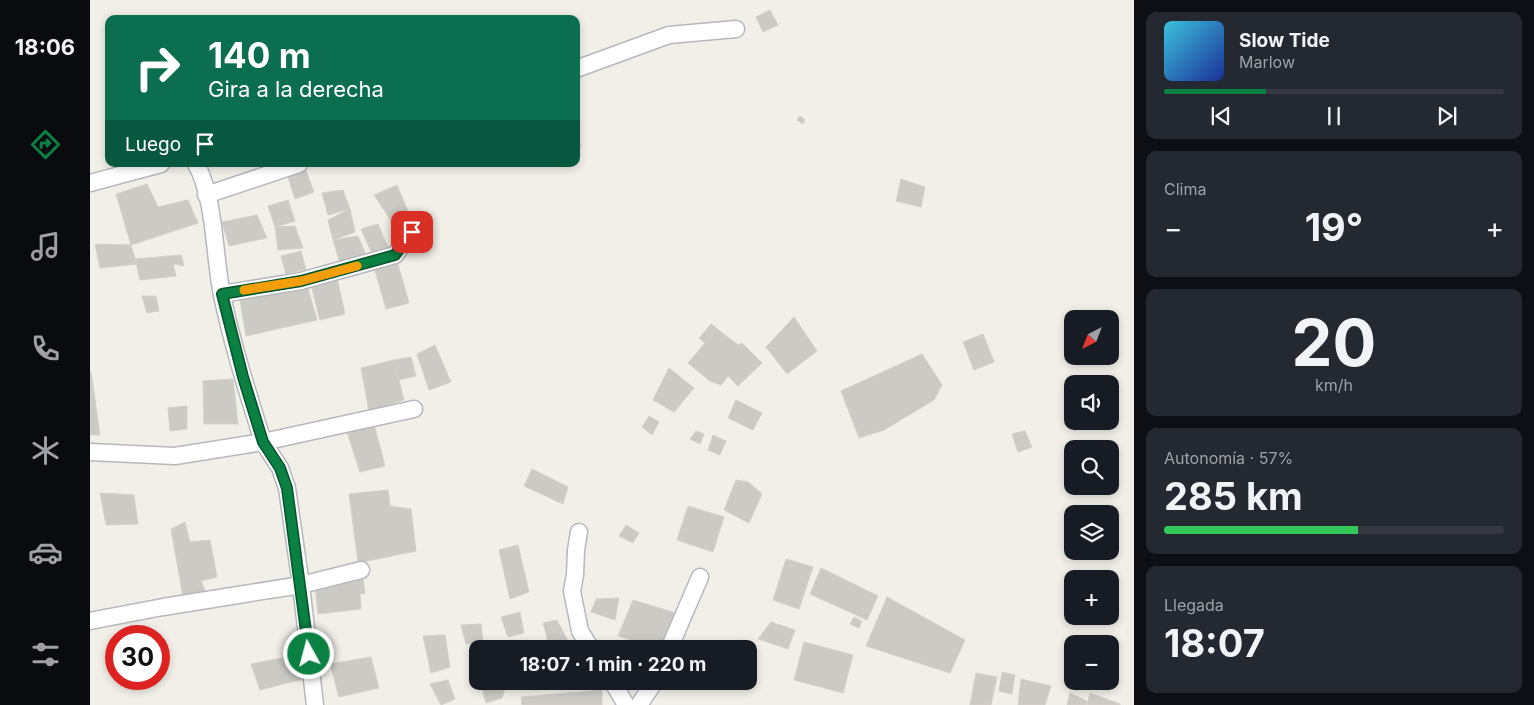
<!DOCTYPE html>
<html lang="es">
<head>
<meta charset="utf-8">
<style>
	body { margin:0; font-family:Inter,sans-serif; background:#242831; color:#f1f3f6; height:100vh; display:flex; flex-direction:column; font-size:19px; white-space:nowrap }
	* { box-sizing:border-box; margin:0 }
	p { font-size:16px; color:#9ea1a6 }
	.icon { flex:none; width:28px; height:28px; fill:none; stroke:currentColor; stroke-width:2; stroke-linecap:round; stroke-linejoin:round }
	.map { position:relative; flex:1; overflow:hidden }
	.sheet { display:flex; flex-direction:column; gap:12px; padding:12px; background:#0d0f14; width:400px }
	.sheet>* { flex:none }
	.hud { position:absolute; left:15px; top:15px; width:475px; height:152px; border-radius:10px; box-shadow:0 2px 8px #0003; background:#0b6e4f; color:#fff; overflow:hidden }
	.needle { width:32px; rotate:222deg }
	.fabs { position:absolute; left:974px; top:310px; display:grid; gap:10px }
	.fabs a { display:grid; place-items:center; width:55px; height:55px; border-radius:10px; background:#171b24; box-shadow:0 2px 8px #0003; font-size:25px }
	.speed { position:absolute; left:15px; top:625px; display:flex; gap:10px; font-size:25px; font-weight:700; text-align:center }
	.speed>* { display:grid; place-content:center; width:65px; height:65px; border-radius:50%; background:#171b24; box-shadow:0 2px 8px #0003; line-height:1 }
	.speed .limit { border:8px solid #d22; background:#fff; color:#111 }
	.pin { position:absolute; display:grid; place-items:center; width:42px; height:42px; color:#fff; margin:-21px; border-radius:10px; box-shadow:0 2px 8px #0006 }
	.me { position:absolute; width:55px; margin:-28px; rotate:353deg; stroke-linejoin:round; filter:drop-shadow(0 0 4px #0008) }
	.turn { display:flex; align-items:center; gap:18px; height:105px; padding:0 20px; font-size:22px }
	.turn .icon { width:65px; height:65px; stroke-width:2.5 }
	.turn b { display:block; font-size:35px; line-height:42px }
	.then { display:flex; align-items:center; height:48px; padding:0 20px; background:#0003; gap:10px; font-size:19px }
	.big { font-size:38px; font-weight:700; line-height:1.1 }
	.sheet .tile { flex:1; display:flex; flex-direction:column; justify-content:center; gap:8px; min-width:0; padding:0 18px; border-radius:10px; background:#242831 }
	.sheet .dial { align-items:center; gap:0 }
	.dial b { font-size:65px; line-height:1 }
	.song { display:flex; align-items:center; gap:15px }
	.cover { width:60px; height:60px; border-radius:8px; background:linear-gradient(135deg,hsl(190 70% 55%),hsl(230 70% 35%)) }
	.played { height:5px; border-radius:2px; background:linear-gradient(90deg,#0b8043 30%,#363941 30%) }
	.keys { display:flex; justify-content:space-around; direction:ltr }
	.heat { display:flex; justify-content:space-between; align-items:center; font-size:28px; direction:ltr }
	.charge { height:8px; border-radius:4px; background:linear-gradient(90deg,#34c759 57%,#363941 0) }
	.trip { position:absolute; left:379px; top:640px; width:288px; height:50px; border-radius:10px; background:#171b24; box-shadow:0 2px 8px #0003; font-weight:700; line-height:50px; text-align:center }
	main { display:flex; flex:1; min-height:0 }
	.dock { display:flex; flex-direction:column; width:90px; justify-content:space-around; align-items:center; background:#090b0e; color:#9ea1a6 }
	.dock .icon { width:35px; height:35px }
	.dock .selected { color:#0b8043 }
	.dock b { font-size:22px; color:#f1f3f6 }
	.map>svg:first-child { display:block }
</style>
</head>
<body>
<main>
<nav class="dock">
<b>18:06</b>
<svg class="icon selected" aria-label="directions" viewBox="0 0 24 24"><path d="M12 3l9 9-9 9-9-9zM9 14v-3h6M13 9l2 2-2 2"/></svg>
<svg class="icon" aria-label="music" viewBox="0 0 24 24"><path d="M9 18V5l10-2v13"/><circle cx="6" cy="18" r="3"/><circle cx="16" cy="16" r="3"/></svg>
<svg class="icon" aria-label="phone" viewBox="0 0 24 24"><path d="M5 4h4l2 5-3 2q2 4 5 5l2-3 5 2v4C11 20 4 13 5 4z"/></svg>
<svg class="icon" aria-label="climate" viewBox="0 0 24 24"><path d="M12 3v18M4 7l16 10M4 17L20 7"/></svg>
<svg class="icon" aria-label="car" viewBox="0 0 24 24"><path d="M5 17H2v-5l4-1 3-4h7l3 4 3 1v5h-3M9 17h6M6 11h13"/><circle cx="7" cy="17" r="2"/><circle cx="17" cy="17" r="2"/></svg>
<svg class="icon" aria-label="filters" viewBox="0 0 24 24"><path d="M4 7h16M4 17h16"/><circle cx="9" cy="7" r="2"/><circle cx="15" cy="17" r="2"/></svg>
</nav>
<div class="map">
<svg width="1044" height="705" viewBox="0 0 1044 705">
	<rect width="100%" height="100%" fill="#f1efe8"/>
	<path fill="#cccac5" stroke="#d6d1c6" d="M680 10 688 25 673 32 666 17Z
		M710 116 715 120 713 124 707 120Z
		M486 135 491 146 486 148Z
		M215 168 224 192 205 199 197 174Z
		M811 179 835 187 831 207 806 201Z
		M57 184 68 207 98 200 108 223 41 245 26 194Z
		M307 185 322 221 306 228 284 195Z
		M253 190 260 209 238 215 232 193Z
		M198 200 205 221 185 227 178 206Z
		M260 209 265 232 243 240 238 220Z
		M167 215 177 238 139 246 132 222Z
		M288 224 300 252 283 256 271 229Z
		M205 226 213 248 188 250 185 227Z
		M268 236 276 255 250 263 243 240Z
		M5 244 41 245 47 264 10 268Z
		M211 251 216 269 196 274 191 256Z
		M91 255 94 266 83 264 86 276 50 280 45 259Z
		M307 261 319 303 296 309 284 267Z
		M247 278 255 314 230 320 221 285Z
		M217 285 227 320 156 336 149 295Z
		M52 296H66L69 311 57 313Z
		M704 317 727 351 697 374 676 347Z
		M621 324 648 345 652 343 672 363 648 386 638 376 631 385 620 381 598 363 615 343 609 338Z
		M893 334 904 362 884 370 873 342Z
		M345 345 361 382 339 390 327 354Z
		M832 354 852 385 844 400 794 430 769 438 751 391Z
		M321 357 326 376 309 380 304 360Z
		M304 360 314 400 279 411 271 368Z
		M579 368 604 388 584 412 563 400Z
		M0 372H1L10 435H0Z
		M143 379 148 424H114L113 381Z
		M646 400 672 413 663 430 638 418Z
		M97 406V429L80 431 78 408Z
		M559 416 569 422 562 435 552 427Z
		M284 424 295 466 270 472 256 429Z
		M606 431 614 434 610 444 600 439Z
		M935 431 942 447 928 452 922 434Z
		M623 435 636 441 630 455 618 450Z
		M442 469 478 487 473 504 434 486Z
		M646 480 658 482 672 494 659 523 634 510Z
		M298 490 300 506 321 509 326 551 268 563 259 494Z
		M10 493 44 495 48 524 16 525Z
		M598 506 634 517 623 552 587 540Z
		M95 522 100 542 120 540 127 577 111 581 115 590 93 597 81 529Z
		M536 525 549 533 543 543 529 536Z
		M428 545 439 592 420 599 409 550Z
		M696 559 723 567 709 609 683 600Z
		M731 568 788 596 777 620 720 594Z
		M273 579 275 593 270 594 271 609 228 614 225 585Z
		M797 597 875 640 860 673 776 646Z
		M529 598 525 620 501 612 506 599Z
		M543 600 589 614 572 649 528 636Z
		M430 612 434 633 418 637 411 617Z
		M764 617 772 621 769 628 760 624Z
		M467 620 478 641 459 645 453 623Z
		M681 622 705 630 698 649 668 639Z
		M391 624 393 642 376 644 371 625Z
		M355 635 360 667 341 673 333 636Z
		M714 642 763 655 753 693 704 680Z
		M388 654V670L383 655Z
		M202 656 213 679 170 690 161 664Z
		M281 657 289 688 249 697 240 664Z
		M912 672 925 675 922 694 909 691Z
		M886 673 907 677 901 705H880Z
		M931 679 961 686 955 705H928Z
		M358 680 365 699 351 705 340 684Z
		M390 681H417L412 698 396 703Z
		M512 690V705H432L431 697Z
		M980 693 997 701 996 705H977Z
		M1000 693 1030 704V705H997Z"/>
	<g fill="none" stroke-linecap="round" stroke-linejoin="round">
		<defs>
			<path id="street" d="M486 69 579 35 646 29
				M106 164C125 197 124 256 132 295 142 344 158 393 173 442L324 409
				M0 183 71 164
				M116 195 209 164
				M132 294 211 281 305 255 322 232
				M0 452 85 456 173 442 190 468 197 488 211 585 225 705
				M489 532 486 550 485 575 482 591 490 631 501 649
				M0 621 73 607 211 585 271 570
				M579 649 610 577
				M522 681 536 705
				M549 705 565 681"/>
		</defs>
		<use href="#street" stroke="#b5b8bc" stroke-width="19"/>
		<use href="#street" stroke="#fff" stroke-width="16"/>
	</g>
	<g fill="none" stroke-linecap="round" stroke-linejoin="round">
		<defs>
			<path id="route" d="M219 654 197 488 190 468 173 442 153 377 132 294 211 281 305 255 322 232"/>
		</defs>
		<use href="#route" stroke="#07532c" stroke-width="12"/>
		<use href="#route" stroke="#0b8043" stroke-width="9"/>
		<path stroke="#f59e0b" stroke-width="9" d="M154 290 211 281 267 266"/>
	</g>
</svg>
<div class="fabs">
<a><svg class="needle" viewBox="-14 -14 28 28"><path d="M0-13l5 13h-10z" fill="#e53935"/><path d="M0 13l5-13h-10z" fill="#9ea1a6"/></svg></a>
<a><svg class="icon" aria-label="sound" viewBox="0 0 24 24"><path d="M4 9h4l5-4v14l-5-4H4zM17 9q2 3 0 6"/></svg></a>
<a><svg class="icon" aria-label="search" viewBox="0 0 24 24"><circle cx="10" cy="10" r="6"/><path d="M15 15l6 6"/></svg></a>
<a><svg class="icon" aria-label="layers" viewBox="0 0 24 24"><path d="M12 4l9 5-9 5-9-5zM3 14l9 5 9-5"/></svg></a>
<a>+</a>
<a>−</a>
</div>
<div class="speed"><div class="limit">30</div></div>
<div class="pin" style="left:322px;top:232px;background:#d93025"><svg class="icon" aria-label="arrive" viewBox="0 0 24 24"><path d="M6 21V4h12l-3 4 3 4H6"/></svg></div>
<svg class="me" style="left:219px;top:654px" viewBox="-20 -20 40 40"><circle r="17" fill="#0b8043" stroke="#fff" stroke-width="3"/><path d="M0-11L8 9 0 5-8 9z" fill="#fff"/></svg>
<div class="trip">18:07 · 1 min · 220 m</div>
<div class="hud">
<div class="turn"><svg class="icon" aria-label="right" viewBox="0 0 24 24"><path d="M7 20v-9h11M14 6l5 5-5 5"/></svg><div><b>140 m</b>Gira a la derecha</div></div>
<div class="then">Luego<svg class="icon" aria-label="arrive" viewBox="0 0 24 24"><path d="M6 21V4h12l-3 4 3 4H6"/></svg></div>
</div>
</div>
<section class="sheet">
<div class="tile">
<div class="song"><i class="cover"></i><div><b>Slow Tide</b><p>Marlow</p></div></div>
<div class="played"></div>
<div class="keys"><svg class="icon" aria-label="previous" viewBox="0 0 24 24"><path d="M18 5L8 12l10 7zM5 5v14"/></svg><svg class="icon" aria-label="pause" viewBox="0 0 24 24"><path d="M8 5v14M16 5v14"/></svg><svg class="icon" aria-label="next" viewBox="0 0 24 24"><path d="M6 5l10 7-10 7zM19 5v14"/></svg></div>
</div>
<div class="tile"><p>Clima</p>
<div class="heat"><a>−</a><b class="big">19°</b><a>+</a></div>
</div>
<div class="tile dial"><b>20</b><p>km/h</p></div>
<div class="tile"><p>Autonomía · 57%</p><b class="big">285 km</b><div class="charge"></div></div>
<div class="tile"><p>Llegada</p><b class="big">18:07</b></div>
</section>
</main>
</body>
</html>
